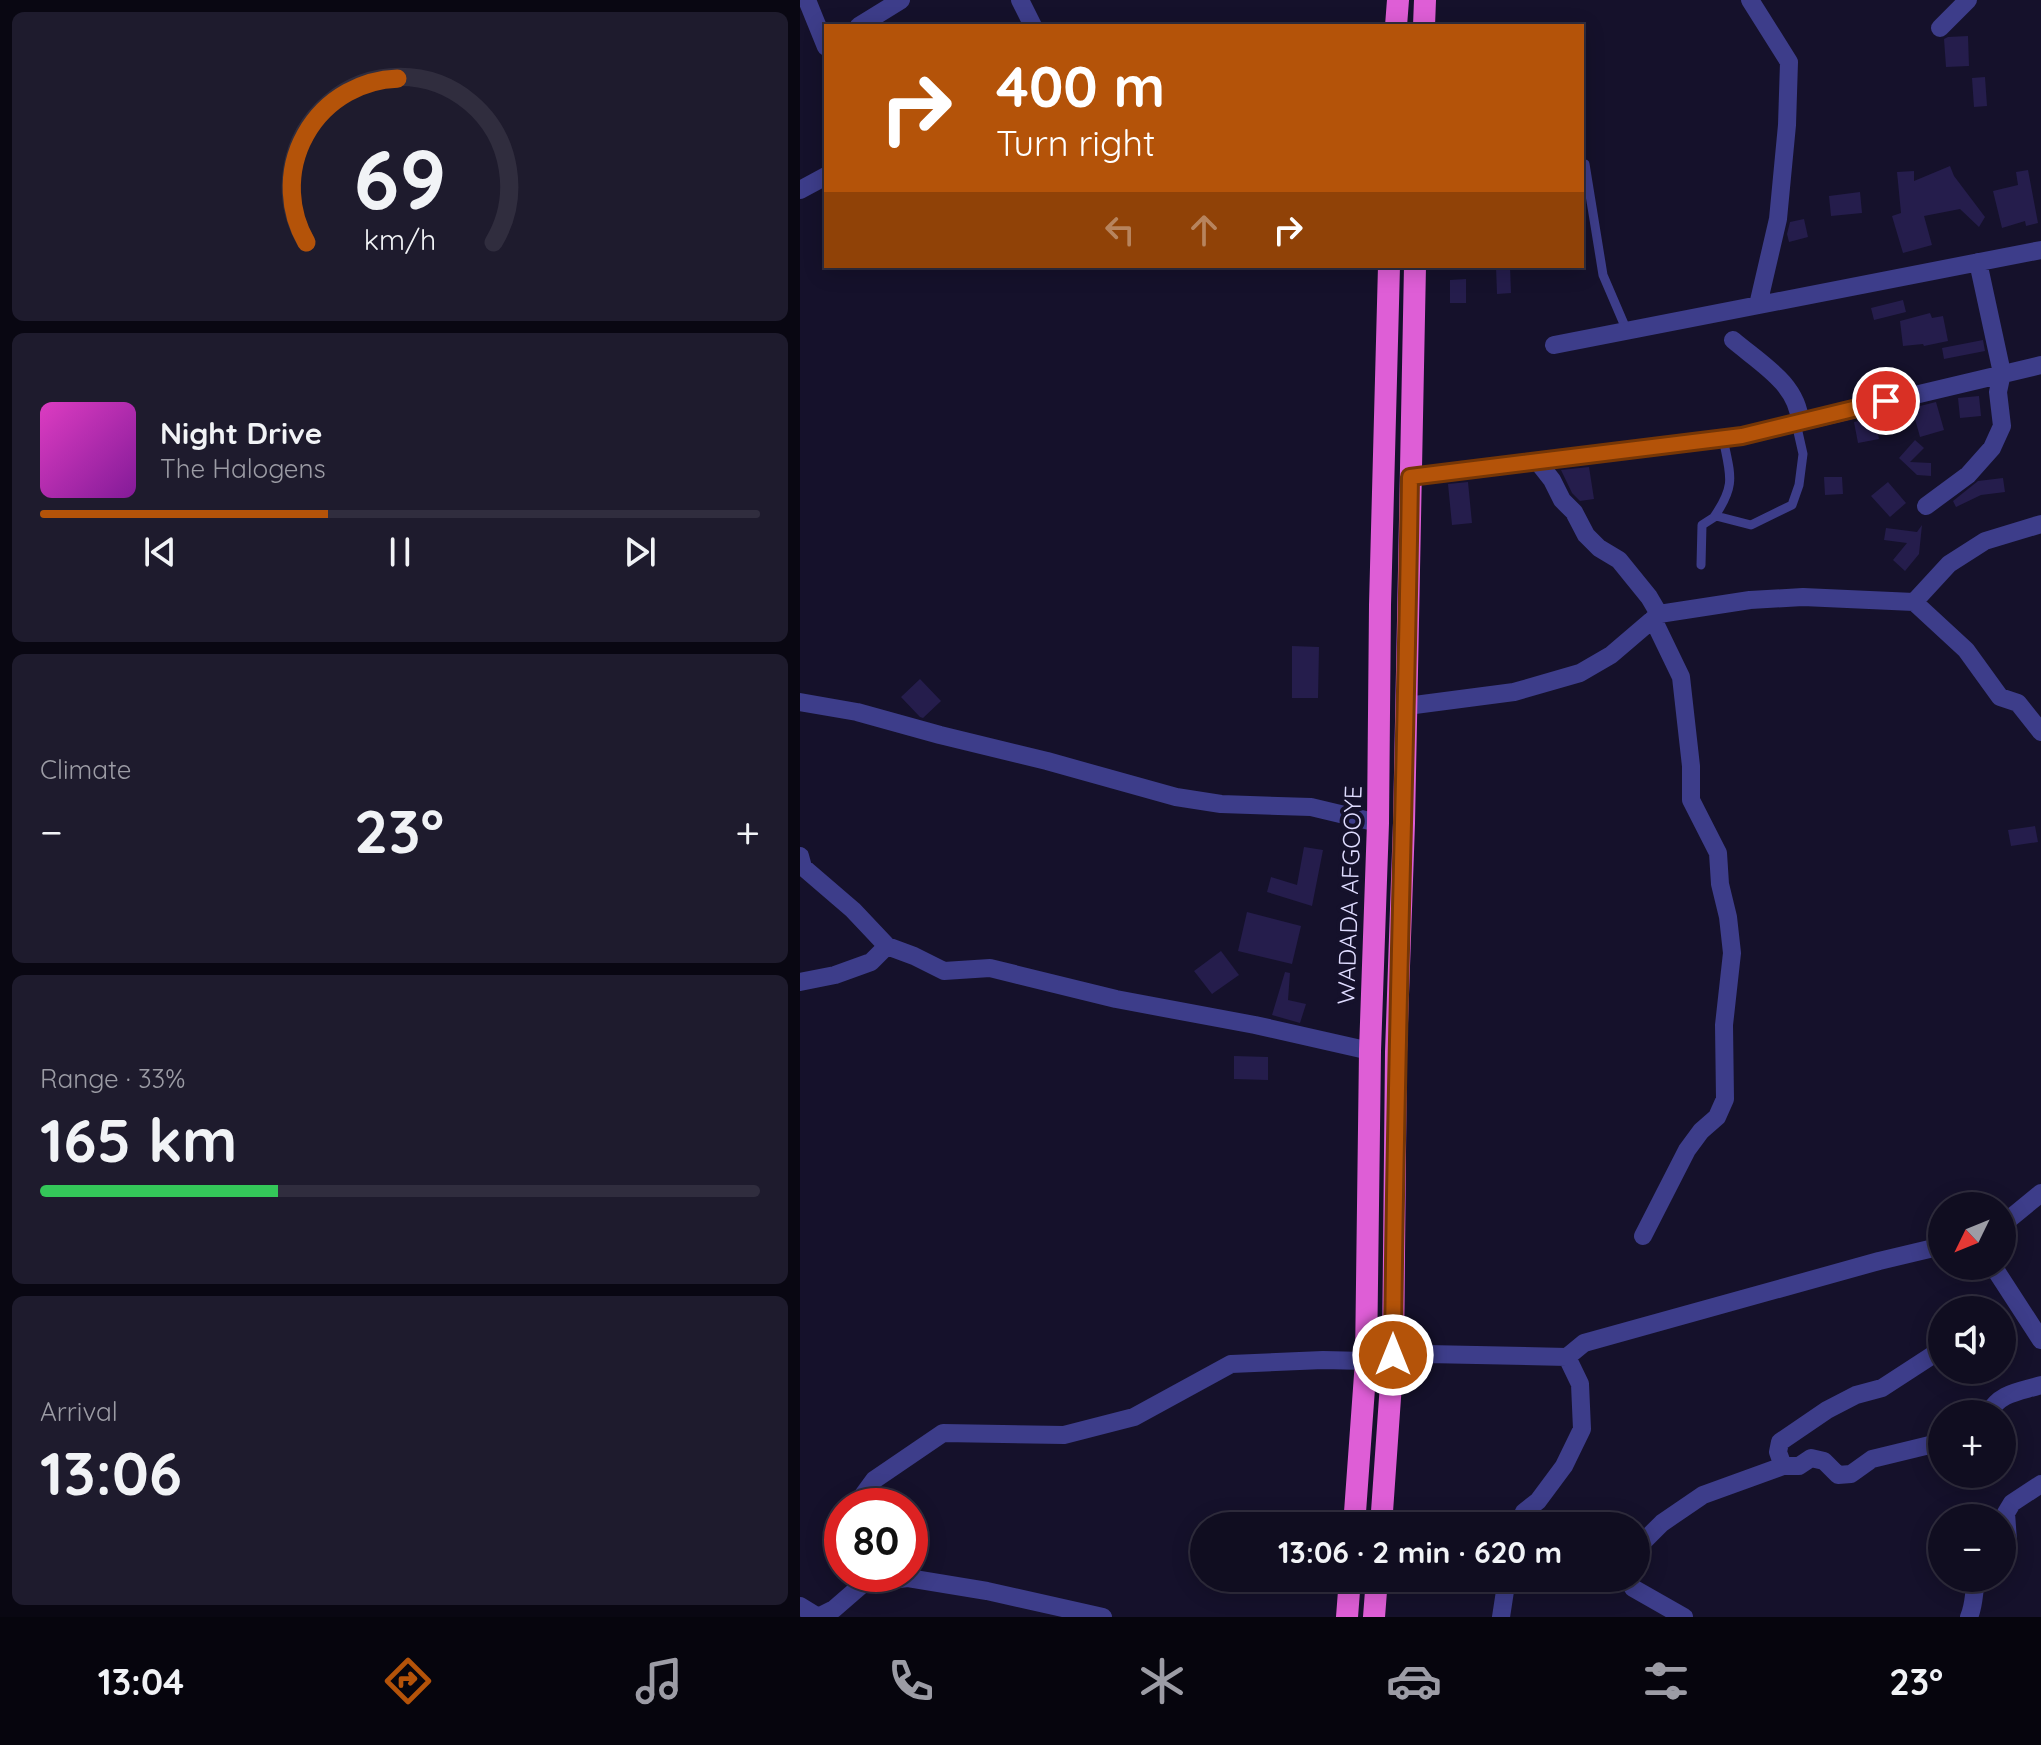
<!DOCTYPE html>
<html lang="en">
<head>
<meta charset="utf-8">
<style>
	body { margin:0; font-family:Quicksand,sans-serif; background:#1e1b2d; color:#f1f3f6; height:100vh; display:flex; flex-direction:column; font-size:30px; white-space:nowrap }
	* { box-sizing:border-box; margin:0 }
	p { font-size:26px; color:#9c9ca5 }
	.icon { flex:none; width:44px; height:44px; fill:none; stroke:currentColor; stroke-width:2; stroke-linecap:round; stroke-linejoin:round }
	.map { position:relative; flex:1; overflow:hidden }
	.sheet { display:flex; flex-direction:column; gap:12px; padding:12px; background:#090712; width:800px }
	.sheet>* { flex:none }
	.guide { position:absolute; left:24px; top:24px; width:760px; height:244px; border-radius:0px; box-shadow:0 4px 20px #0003,0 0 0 2px #302d3e; background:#b45309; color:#fff; overflow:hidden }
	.needle { width:52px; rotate:227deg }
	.buttons { position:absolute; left:1128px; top:1192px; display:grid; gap:16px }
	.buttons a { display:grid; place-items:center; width:88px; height:88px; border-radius:50%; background:#100d20; box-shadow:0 4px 20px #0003,0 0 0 2px #302d3e; font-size:40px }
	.speed { position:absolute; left:24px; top:1488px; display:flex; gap:16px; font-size:40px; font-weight:700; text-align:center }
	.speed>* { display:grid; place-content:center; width:104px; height:104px; border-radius:50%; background:#100d20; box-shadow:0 4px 20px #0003,0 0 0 2px #302d3e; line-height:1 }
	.speed .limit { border:12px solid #d22; background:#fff; color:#111 }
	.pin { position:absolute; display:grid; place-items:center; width:68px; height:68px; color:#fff; margin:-34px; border:4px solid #fff; border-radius:50%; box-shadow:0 2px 8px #0007 }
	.me { position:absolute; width:88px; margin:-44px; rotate:0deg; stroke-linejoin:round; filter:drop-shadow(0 0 6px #0008) }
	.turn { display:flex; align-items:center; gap:28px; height:168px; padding:0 40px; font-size:36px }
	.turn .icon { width:104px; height:104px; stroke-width:2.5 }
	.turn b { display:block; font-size:56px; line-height:68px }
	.lanes { display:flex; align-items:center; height:76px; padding:0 40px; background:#0003; justify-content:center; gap:40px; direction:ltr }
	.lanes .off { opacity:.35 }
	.big { font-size:60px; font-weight:800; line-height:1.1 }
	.sheet .widget { flex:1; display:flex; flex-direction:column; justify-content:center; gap:12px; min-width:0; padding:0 28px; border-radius:12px; background:#1e1b2d }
	.sheet .dial { align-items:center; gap:0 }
	.dial svg { height:208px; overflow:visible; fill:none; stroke:#302d3e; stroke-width:7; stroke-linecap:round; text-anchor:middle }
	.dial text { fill:#f1f3f6; stroke:none }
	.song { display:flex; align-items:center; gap:24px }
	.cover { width:96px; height:96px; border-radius:12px; background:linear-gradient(135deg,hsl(310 70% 55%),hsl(290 70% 35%)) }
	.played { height:8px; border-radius:4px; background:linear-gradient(90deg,#b45309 40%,#302d3e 40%) }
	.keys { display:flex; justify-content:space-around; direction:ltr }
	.heat { display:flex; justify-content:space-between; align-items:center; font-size:44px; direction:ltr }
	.charge { height:12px; border-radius:6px; background:linear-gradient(90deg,#34c759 33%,#302d3e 0) }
	.trip { position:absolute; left:390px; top:1512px; width:460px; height:80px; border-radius:40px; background:#100d20; box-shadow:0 4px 20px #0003,0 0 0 2px #302d3e; font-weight:800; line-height:80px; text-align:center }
	.menu { display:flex; height:128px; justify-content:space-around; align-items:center; background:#06050d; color:#9c9ca5 }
	.menu .icon { width:56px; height:56px }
	.menu .selected { color:#b45309 }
	.menu b { font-size:36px; color:#f1f3f6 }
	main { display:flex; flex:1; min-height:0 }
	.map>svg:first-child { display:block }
</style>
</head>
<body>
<main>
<section class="sheet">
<div class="widget dial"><svg viewBox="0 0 100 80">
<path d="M14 69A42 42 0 1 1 86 69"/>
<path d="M14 69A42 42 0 0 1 49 6" stroke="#b45309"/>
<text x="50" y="56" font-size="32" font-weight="700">69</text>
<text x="50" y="72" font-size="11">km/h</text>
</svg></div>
<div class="widget">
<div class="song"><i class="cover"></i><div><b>Night Drive</b><p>The Halogens</p></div></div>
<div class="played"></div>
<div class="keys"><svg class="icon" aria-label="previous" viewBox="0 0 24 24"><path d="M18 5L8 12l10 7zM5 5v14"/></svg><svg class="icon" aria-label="pause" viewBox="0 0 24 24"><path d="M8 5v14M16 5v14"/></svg><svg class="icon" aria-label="next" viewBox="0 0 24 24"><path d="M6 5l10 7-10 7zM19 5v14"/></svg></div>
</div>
<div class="widget"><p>Climate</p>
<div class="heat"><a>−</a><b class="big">23°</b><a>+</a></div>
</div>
<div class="widget"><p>Range · 33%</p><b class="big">165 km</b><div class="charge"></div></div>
<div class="widget"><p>Arrival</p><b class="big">13:06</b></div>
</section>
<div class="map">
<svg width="1241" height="1617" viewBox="0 0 1241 1617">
	<rect width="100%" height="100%" fill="#15112b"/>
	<path fill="#251d4c" d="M1168 36 1169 66 1146 67 1144 39 1148 37Z
		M1185 77 1187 106 1174 107 1172 78Z
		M1150 166 1154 176 1185 217 1179 227 1160 209 1124 216 1132 245 1103 253 1092 216 1101 213 1097 172 1114 171V181Z
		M1228 170 1238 223 1226 226 1225 221 1202 228 1193 191 1218 185 1216 172Z
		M1060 192 1062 213 1031 216 1029 196Z
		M1004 219 1008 237 989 242 987 234 990 222Z
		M696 266H710L711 293 697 294Z
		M666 279V303H650V280Z
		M1103 300 1106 312 1074 320 1071 308Z
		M1130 313 1132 318 1143 316 1148 341 1124 346 1123 344 1103 346 1100 321Z
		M1183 340 1185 351 1144 359 1142 348Z
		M1179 396 1181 416 1160 418 1158 398Z
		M1136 402 1144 430 1120 437 1112 408Z
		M1075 417 1079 439 1058 443 1054 422Z
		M1115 440 1124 448 1110 462 1131 463V476L1117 475 1099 458Z
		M789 467 794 499 780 501 772 493 761 470Z
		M1024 477H1042L1043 494 1025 495Z
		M1203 478 1205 492 1181 495 1156 507 1153 501 1178 481Z
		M668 482 672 523 652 525 648 484Z
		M1088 482 1106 503 1090 517 1071 496Z
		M1122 525 1119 554 1105 571 1093 560 1107 543 1084 540 1086 528 1117 532Z
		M492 646 519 647 518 698H492Z
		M120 679 141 701 123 718 120 717 101 697Z
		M1235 826 1238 842 1211 846 1208 830Z
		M504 847 523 850 512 906 467 892 471 877 497 885Z
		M447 912 501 926 492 964 438 951Z
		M421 951 439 975 412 994 394 971Z
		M485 972 490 973 488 1000 506 1004 500 1023 472 1015Z
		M434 1056 468 1057V1080L434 1079Z"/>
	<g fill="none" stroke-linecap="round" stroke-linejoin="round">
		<path stroke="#3d3d8a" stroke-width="9" d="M785 164 803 275 827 331
			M914 517C937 484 930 475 923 438
			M901 565 902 525 916 516 951 525 992 505 999 485 1003 454 996 423"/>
		<path stroke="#3d3d8a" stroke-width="18" d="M7 0 26 47
			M220 0 233 26
			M950 0 989 62 987 125 978 219 958 305
			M59 26 101 0
			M1140 28 1168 0
			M0 190 26 176
			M933 340C960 363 998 384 1000 422
			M754 345 1241 250
			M737 461 752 480 762 500 774 512 786 535 799 548 819 560 849 597 859 614
			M610 477 942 436 1241 365
			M1126 506 1168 475 1192 448 1202 426 1198 392 1202 373 1178 262
			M1114 602 1149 564 1185 541 1241 524
			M0 702 57 712 140 735 247 761 376 797 421 804 511 807 578 823
			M607 706 714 692 780 673 811 655 859 614 950 600 1003 597 1114 602 1166 650 1200 697 1218 703 1241 732
			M0 856 3 867 53 910 87 946 114 956 144 971 190 968 316 999 455 1025 570 1051
			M0 982 35 975 71 962 87 946
			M1202 1225 1241 1193
			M843 1236 887 1150 901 1131 917 1117 925 1099 924 1025 932 953 928 917 920 884 918 853 891 800V766L881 677 853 619
			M1193 1266 1241 1340
			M593 1355 627 1354 767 1357 784 1343 1079 1261 1142 1246
			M1188 1414C1200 1392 1219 1392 1241 1385
			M983 1466 978 1452 980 1442 1027 1410 1056 1395 1082 1388 1142 1349
			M55 1506 74 1480 143 1433 264 1435 334 1417 431 1364 523 1360 566 1361
			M718 1526 724 1512 738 1501 764 1466 782 1429 780 1384 767 1357
			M836 1549 862 1523 903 1495 983 1466H999L1011 1458 1024 1461 1038 1475 1051 1474 1072 1459 1142 1442
			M1202 1549 1208 1541 1206 1513 1212 1503 1241 1484
			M829 1578 833 1588 884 1617
			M0 1606 18 1617
			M18 1617 34 1609 64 1583 108 1578 187 1591 303 1617
			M701 1617 707 1578
			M1169 1617C1175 1603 1173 1592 1177 1578"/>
		<path stroke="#de5ed6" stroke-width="22" d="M596 26 598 0
			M624 26 625 0
			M554 1526 566 1361 570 1051 578 823 580 605 589 266
			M581 1526 593 1355 596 1052 604 823 615 266
			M547 1617 550 1578
			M574 1617 577 1578"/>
	</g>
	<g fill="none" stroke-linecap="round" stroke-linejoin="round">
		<defs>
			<path id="route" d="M593 1355C595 1062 606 770 610 477L942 436 1086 401"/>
		</defs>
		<use href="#route" stroke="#753606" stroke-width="20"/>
		<use href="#route" stroke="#b45309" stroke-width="14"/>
	</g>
	<g text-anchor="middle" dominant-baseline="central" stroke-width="8" stroke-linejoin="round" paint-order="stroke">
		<g font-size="24" fill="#dfdcff" stroke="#15112b">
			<text transform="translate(549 895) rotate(-88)">WADADA AFGOOYE</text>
		</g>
	</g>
</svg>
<div class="buttons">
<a><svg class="needle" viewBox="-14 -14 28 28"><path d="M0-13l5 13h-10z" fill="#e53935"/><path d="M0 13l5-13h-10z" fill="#9c9ca5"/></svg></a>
<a><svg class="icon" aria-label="sound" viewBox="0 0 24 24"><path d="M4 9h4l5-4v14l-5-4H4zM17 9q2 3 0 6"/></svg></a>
<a>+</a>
<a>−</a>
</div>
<div class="speed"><div class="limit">80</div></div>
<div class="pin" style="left:1086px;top:401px;background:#d93025"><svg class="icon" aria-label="arrive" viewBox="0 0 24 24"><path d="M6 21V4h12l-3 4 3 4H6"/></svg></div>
<svg class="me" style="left:593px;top:1355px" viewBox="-20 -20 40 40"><circle r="17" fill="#b45309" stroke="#fff" stroke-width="3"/><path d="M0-11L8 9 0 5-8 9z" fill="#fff"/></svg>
<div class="trip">13:06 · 2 min · 620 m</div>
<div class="guide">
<div class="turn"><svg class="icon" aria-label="right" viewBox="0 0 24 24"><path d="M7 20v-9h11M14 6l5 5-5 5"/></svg><div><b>400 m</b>Turn right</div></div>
<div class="lanes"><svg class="icon off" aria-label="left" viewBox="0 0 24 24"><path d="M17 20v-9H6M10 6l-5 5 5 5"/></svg><svg class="icon off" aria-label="ahead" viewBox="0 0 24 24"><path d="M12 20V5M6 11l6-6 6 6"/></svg><svg class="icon" aria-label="right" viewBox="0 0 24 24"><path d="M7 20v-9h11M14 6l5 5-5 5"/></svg></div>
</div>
</div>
</main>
<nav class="menu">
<b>13:04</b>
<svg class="icon selected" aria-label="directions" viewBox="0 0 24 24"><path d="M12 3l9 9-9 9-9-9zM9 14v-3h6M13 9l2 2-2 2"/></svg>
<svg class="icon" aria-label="music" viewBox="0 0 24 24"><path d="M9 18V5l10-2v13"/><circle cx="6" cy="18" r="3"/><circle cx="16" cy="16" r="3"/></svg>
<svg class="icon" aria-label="phone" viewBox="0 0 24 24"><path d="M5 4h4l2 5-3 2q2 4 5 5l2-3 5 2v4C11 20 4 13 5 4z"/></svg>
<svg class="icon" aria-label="climate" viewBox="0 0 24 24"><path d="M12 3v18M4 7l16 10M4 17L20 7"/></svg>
<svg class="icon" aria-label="car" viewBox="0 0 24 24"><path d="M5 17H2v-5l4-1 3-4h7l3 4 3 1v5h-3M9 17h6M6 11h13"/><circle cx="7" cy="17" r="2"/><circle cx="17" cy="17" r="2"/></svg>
<svg class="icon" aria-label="filters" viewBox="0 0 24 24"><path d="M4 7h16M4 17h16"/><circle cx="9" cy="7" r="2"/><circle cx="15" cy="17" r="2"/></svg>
<b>23°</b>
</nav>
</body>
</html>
